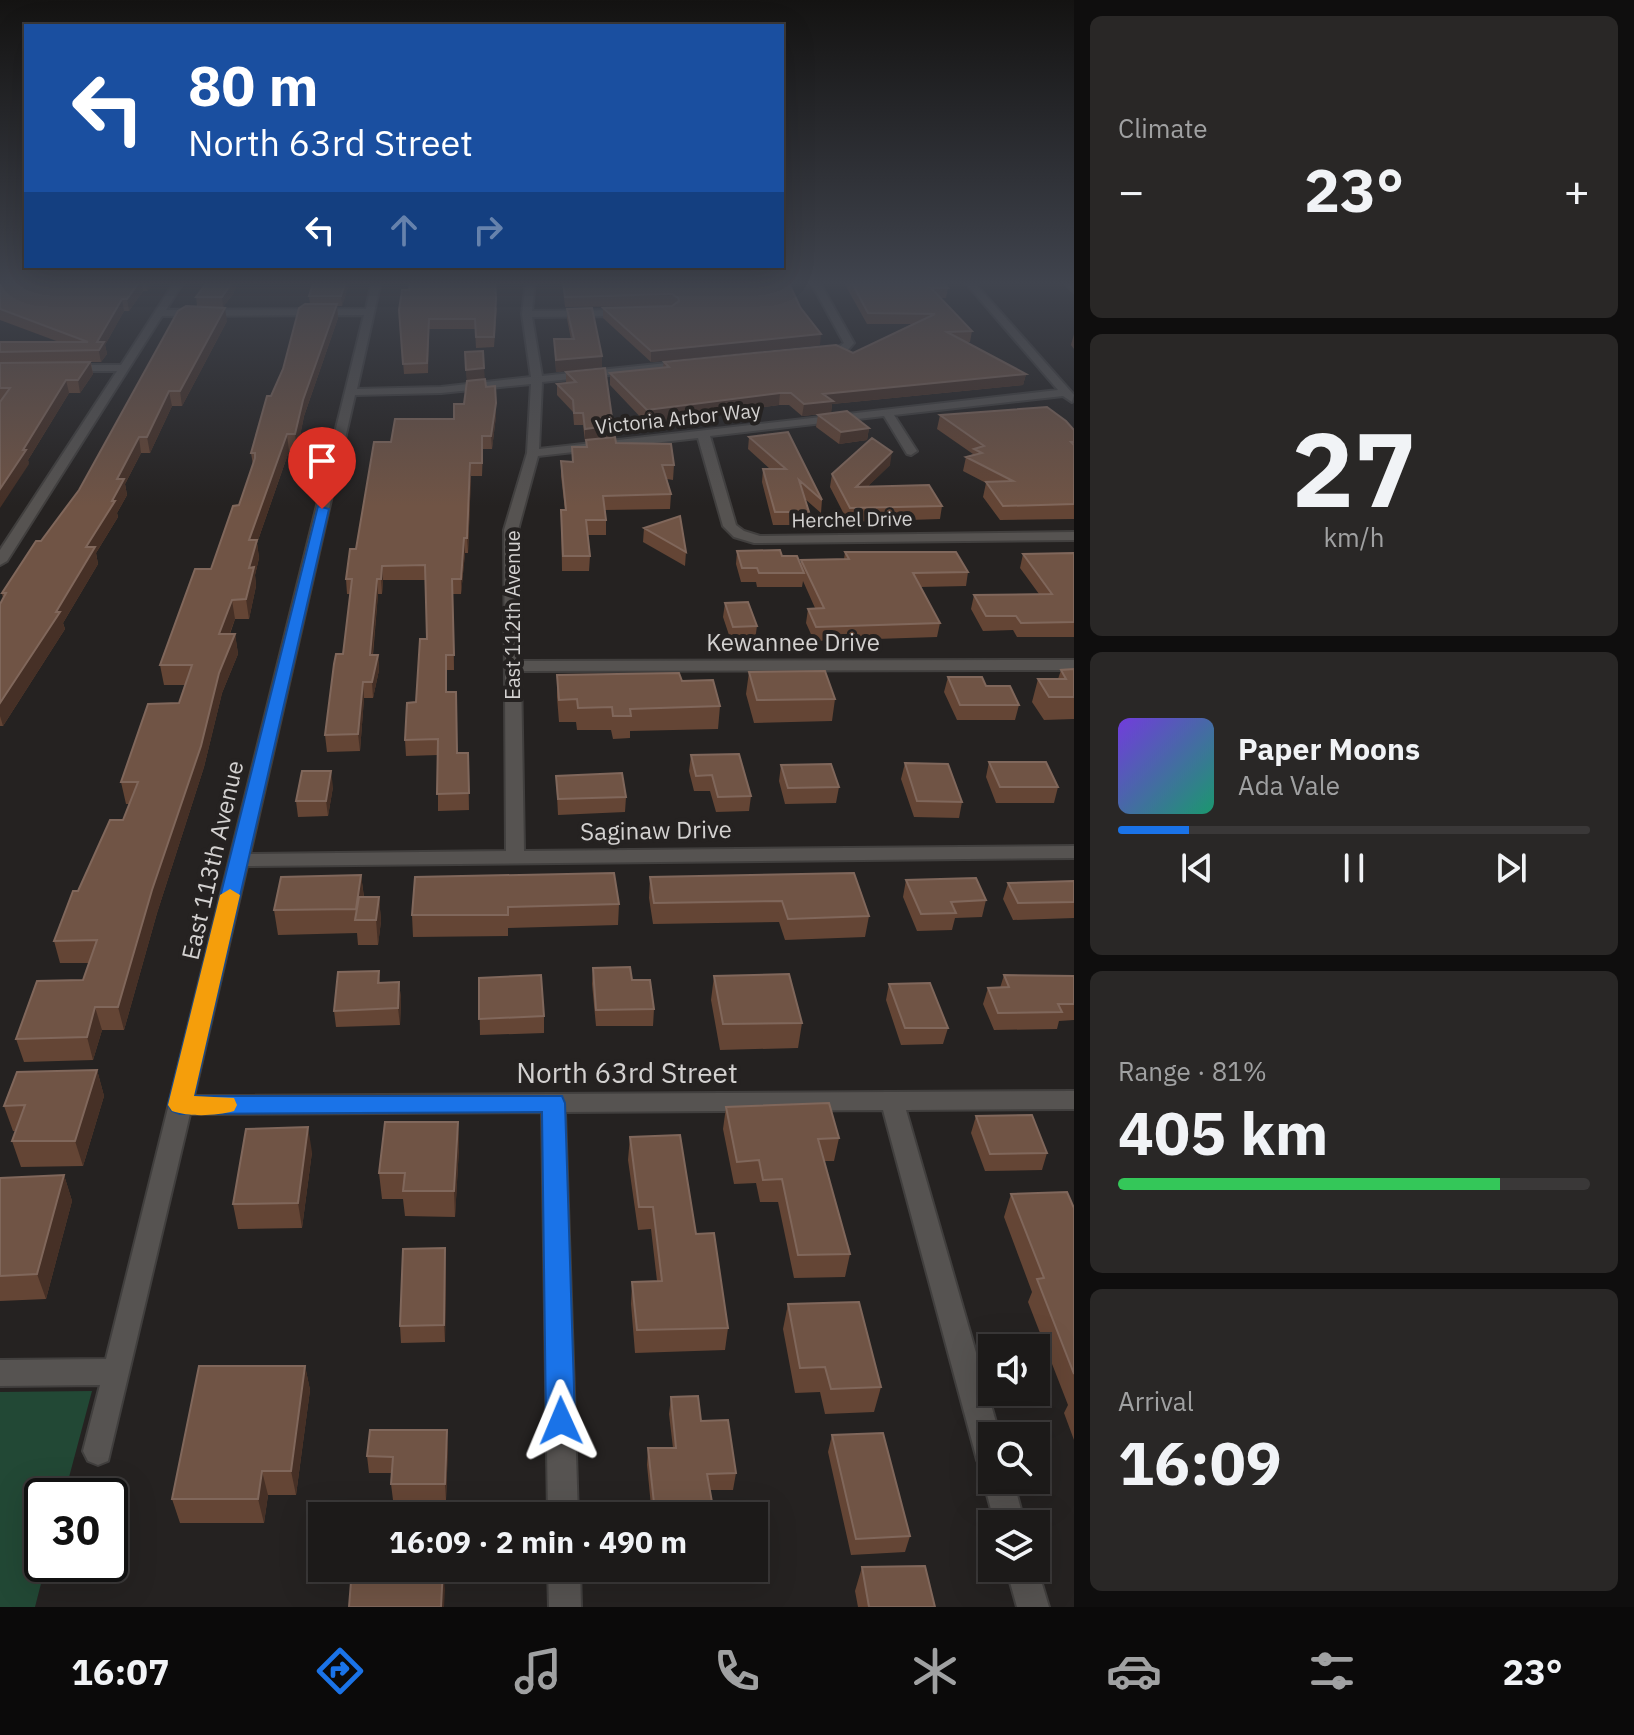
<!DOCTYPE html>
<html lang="en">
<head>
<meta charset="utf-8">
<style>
	body { margin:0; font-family:"IBM Plex Sans",sans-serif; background:#292726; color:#f1f3f6; height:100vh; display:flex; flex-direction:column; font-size:30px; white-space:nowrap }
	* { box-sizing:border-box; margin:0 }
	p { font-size:26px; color:#a0a1a2 }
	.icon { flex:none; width:44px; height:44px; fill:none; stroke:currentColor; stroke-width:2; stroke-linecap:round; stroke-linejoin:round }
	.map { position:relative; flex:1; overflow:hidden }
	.side { display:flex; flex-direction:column; gap:16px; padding:16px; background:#0f0e0e; width:560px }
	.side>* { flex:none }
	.banner { position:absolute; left:24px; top:24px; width:760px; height:244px; border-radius:0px; box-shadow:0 8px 32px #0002,0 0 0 2px #3a3838; background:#1a4fa0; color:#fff; overflow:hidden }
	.tools { position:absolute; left:978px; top:1334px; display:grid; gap:16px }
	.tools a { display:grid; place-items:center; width:72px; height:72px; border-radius:0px; background:#1c1a19; box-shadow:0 8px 32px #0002,0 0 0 2px #3a3838; font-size:40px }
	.speed { position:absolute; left:24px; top:1478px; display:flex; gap:16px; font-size:40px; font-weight:700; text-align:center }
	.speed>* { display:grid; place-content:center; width:104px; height:104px; border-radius:50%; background:#1c1a19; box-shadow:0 8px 32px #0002,0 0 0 2px #3a3838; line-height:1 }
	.speed .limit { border:4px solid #111; border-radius:12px; background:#fff; color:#111 }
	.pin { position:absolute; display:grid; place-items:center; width:68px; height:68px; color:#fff; margin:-82px -34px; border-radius:50% 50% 50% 0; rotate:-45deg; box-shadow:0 0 8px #0007 }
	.pin .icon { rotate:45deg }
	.me { position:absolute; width:88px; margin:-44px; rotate:359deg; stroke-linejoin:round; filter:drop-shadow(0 0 6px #0008) }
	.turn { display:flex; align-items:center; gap:28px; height:168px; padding:0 32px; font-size:36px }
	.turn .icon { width:104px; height:104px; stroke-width:2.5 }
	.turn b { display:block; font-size:56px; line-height:68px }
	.lanes { display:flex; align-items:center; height:76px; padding:0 32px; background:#0003; justify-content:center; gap:40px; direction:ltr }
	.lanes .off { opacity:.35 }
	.big { font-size:60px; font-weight:700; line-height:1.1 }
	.side .widget { flex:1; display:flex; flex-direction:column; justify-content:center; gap:12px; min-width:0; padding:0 28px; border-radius:12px; background:#292726 }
	.side .dial { align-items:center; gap:0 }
	.dial b { font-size:104px; line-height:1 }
	.song { display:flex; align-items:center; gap:24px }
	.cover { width:96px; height:96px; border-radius:12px; background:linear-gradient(135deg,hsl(260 70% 55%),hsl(160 70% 35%)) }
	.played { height:8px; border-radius:4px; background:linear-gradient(90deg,#1a73e8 15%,#3a3838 15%) }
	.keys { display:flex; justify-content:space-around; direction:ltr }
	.heat { display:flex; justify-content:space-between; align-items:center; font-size:44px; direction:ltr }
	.charge { height:12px; border-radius:6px; background:linear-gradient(90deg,#34c759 81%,#3a3838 0) }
	.trip { position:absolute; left:308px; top:1502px; width:460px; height:80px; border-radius:0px; background:#1c1a19; box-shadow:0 8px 32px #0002,0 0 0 2px #3a3838; font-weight:700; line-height:80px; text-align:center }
	.dock { display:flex; height:128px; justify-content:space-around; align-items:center; background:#0b0a0a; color:#a0a1a2 }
	.dock .icon { width:56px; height:56px }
	.dock .on { color:#1a73e8 }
	.dock b { font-size:36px; color:#f1f3f6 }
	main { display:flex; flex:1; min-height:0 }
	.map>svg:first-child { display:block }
</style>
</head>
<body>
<main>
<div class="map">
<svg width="1074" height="1607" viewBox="0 0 1074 1607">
	<rect width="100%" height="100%" fill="#252221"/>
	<path fill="#224835" d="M92 1391 64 1496H42V1564H46L35 1607H0V1392Z"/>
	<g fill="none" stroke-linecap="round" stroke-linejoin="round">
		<defs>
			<path id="minor" d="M175 281H184L166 310 366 309 372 281H381L357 389 441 387 531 377 522 314 526 281H535L532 311 624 310 629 313 624 316 532 317 542 376 686 361 691 364 686 367 542 382 539 449 1058 390 964 281H973L1074 395 1072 402 1063 396 894 415 917 451 911 455 907 454 884 416 710 436 736 525 744 531 760 536 1074 532V540L754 543 734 537 723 526 698 438 538 456 518 530 520 661 1074 660V670L521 671 524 851 1074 846V858L247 866 194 1096 1074 1091V1109L906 1110 1000 1436H992V1480H1013L1025 1524H995L983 1480 986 1472 982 1470 977 1460 883 1110 565 1112 578 1516H548L542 1112 190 1114 108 1461 98 1465 88 1461 83 1451 100 1385 0 1386V1360L106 1359 364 315 162 316 7 561 0 565V550L117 371H67L62 368 67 365H121ZM531 384 527 453 504 530 506 851 250 854 355 395 441 393Z
				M810 281H819L854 343 847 351 819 354 814 351 840 346 844 343Z
				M1062 281H1071L1074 292Z
				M1036 1564 1049 1607H1017L1006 1568H1036Z
				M548 1568H580L581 1607H549Z"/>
		</defs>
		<use href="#minor" stroke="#413f3e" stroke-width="4"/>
		<use href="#minor" fill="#565351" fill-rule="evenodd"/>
	</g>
	<path fill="#644535" d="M0 281H155L147 291H143L129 311H124L105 345 107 354 101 362H91L93 374 80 393H69L28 460 29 464 0 401V342H59L0 320Z
		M207 281H238L233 294 223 307H204L227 321 182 406H172L150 453H141L125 484 127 495 117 513 118 517 96 553 98 564 63 623 65 629 3 726H0V604L3 598 2 593 79 490 197 306 196 297Z
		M314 281H350L342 306H337L338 318 304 416 297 451H289L257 543 259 558 255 575 256 586 249 619H235L230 634H235L238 654 222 693 204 767 157 913 124 1030H102L93 1060 24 1062 16 1039 83 980 89 963H60L54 941 78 891 123 820 129 804H126L121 782 179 703 185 685H164L160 665 211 569 239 505 253 465 251 453 271 396 310 304 309 296Z
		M562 281H788L820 345 651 362 603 318V308L672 306 565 307Z
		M843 281H941L948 288 946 298H941L972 331 970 342H967L1026 374 1023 385 832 404 831 413 802 416 789 405H779L646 423 610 385V373L663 367 664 362 853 353 912 324H867Z
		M409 290 497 308 494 347 476 348 475 329H429L428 373 404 374 399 310Z
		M567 309 602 367 556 372 554 339H571L567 319Z
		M1074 334V349L1071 345Z
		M465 352 485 379 486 387 496 403V416L492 449H483L482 476H471L468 553H465L461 594H453L454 670H447V692L457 753H468L469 810 438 811V755L406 756 405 740 416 702 427 639 426 580H383L382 594H378L373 655H378L379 670 373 698H364L360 751 327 752 325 735 343 654 350 594H347L346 579 391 442 454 419 464 404 467 381Z
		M605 368 613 437 616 443 674 465 673 480 667 479 671 494 670 509 605 510 606 520V535H587L590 556 589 571H562L561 510H565L561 476V461L572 462 586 447V441H585L583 425H574L573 412 557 395V384L566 383V372Z
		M818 415 869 428 867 440 839 444 816 427Z
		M940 415 1074 430V519L1000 520 983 497 986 483 963 471 966 457 973 454 937 429Z
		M749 437 822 500 821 513 805 499 809 512 807 525H773L762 482 763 469H770L748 449Z
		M890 465 868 486 942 506 940 519 848 522 830 487 832 474Z
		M644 528 686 552 685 566 643 542Z
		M737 551 782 556 801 565V560L844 559 845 552 968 572 966 586 920 587 940 623 937 637 814 641 806 623 808 609 815 608 803 581 802 587H757L756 582H741L736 564Z
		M1074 553V637H1017L1013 630 983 631 971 609 974 595 1039 594 1020 568 1023 554Z
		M725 603 757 626 755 640 731 641 723 617Z
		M1074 669V719L1044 720 1032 702 1038 679H1058L1061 670Z
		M749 672 835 699 832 721 754 723 746 694Z
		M557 675 682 681 720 706 718 729 630 731V738L613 739 611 730H577L576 722H559L557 697Z
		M948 677 986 686 1019 705 1015 720H957L944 692Z
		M691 755 751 796 749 811 716 812 710 791H694L689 771Z
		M989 762 1058 787 1054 803H996L986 777Z
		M905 763 962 802 959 818 914 817 901 779Z
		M781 765 839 787 836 803 785 804 779 781Z
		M556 776 626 797 625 812 558 815Z
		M333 787 328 816 298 817 296 801Z
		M361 875 364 897H379L381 921 378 945H358L357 933 278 935 274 910Z
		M415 877 619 904 618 925 508 928V936L413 937 412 915Z
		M650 877 869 916 865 937 785 940 779 922 653 924 649 898Z
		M906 880 986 900 982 917 955 918 952 930 917 931 903 897Z
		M1074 881V918L1013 920 1003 899 1008 883Z
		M593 968 632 980 654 1009 653 1026H596L592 984Z
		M379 971 380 983 399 982 401 999 400 1025 336 1027 334 1011Z
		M1004 975 1074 976V1020L1059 1021 1057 1029 994 1030 983 1004 988 988H1000Z
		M714 976 802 1023 798 1048 720 1050 711 1000Z
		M479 978 544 1016V1033L480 1035Z
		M889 984 948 1028 943 1044 901 1045 886 1000Z
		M97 1070 104 1096 83 1166 21 1167 12 1141 16 1131H13L4 1106Z
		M726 1107 839 1138 834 1161H824L850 1254 845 1277 794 1278 778 1202H760L756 1183 734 1184 723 1129Z
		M976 1116 1047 1153 1042 1170 985 1171 971 1133Z
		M458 1122 459 1147 455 1217 405 1216 403 1199H382L379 1173Z
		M630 1137 696 1234 728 1328 725 1350 635 1353 631 1304 632 1282 657 1281 651 1229 638 1230 628 1160Z
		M312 1152 302 1228 238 1229 233 1204Z
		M64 1175 72 1201 46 1299 0 1301V1178Z
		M1011 1194 1074 1208V1440L1064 1413 1068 1405 1028 1302 1032 1292 1004 1217Z
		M446 1265 445 1342 401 1343 400 1326Z
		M788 1304 881 1387 874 1412 825 1414 820 1392 795 1393 783 1329Z
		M305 1366 310 1390 296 1495H268L264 1523H180L172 1499Z
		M671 1397 701 1421 736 1473 733 1490H710L712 1502 710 1516H652L647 1465 648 1448H673L669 1414Z
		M832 1435 910 1536 905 1552 851 1555 828 1452Z
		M448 1446 446 1500H393L391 1484 392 1473H369L367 1456Z
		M862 1567 935 1607H858L855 1591Z"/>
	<path fill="#463026" d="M140 281H142L143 291 129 311 127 299Z
		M146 281H155L147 291Z
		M233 281H238L233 294 223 307 222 297Z
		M346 281H350L342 306 341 296Z
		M122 299 124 311 105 345 107 354 101 362 97 342Z
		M337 304 338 318 304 416 297 451 295 434 303 400Z
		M225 308 227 321 182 406 180 391Z
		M821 334 820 345 651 362V351Z
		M602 356V367L556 372V360Z
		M90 362 93 374 80 393 78 380Z
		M484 368 485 380 467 381 466 370Z
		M1026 374 1023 385 832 404 831 413 802 416 804 404 823 394Z
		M66 380 69 393 28 460 29 464 0 508V489Z
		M169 391 172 406 150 453 147 437Z
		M780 393 779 405 646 423 647 410Z
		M496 403V416L492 449 491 436Z
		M613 425V438L585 441V429Z
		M869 428 867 440 839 444 841 432Z
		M287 434 289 451 257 543 259 558 255 575 256 586 249 619 246 599 249 568V540Z
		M139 437 141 453 125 484 127 495 117 513 118 517 96 553 98 564 63 623 65 629 3 726 0 716V703L56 612 86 547 112 501 117 479Z
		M892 452 890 465 854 500 856 487Z
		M470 463 471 476 468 553 467 538Z
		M464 538 465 553 461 594V579Z
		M382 566 383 580 382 594 381 579Z
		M377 579 378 594 371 670 370 655Z
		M232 600 235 619 222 654 219 634Z
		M235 634 238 654 222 693 204 767 157 913 124 1030 118 1007 152 890 219 673Z
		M378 655 379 670 373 698 372 682Z
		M363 682 364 698 360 751 358 734Z
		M331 771 333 787 328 816 326 801Z
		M361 875 364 899 357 920 356 909Z
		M379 897 381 921 378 945 376 920Z
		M399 982 401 999 400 1025 398 1008Z
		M95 1007 102 1030 93 1060 87 1037Z
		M97 1070 104 1096 83 1166 75 1141Z
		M458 1122 459 1147 455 1217 454 1191Z
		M308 1127 312 1152 302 1228 298 1203Z
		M64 1175 72 1201 46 1299 37 1274Z
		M445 1248 446 1265 445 1342 444 1325Z
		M305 1366 310 1390 296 1495 291 1471Z
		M447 1430 448 1446 446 1500 445 1484Z
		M262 1471 268 1495 264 1523 258 1499Z
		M443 1568 445 1590 444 1607H441Z"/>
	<path fill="#705445" stroke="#80675b" stroke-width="2" d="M0 281H140L127 299H122L97 342H104L99 350 0 352V342H88L0 309Z
		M208 281H233L222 297H196Z
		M314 281H346L341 296H309Z
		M410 281H495L496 298 494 337H476L475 319H429L427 363 403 364 399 310 402 290H409Z
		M563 281H788L800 307 821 334 651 351 603 308 672 306 679 301 678 298 672 294 565 297Z
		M851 281H941L948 288H931L972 331 947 332 1026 374 823 394 833 401 804 404 791 393H780L647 410 610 373 669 367 664 362 836 345 853 353 935 314 868 313Z
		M305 304H337L303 400 295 434H287L249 540H257L249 568 254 567 246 599 232 600 219 634H235L219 673 201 746 152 890 118 1007H95L87 1037 16 1039 37 981 83 980 97 940 54 941 73 891H78L110 820H123L138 782H121L148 704 179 703 192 665H160L195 569H211L233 506 239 505 255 458V453H251L267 396H271L283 369 299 308Z
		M186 306 225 308 180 391H169L147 437H139L117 479H124L112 501H115L86 547H95L56 612H60L0 703V604L6 593H2L36 541H41L79 490 178 311Z
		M592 308 602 356 556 360 554 339H574L567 309Z
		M483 351 484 368 466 370 465 352Z
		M90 362 78 380H66L23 450H26L0 489V402L10 388H0V363Z
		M605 368 613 425 585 429 583 413H574L573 400 557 384 576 382 566 372Z
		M485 379 486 387 495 386 496 403 491 436H482V463H470L467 538H464L461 579H452L454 655H446V692H456L457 753H468L469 793 437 794 438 739 405 740 407 703 416 702 420 639H427L425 565 382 566 381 579H377L370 655H378L372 682H363L358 734 325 735 334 664 336 654H343L352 579H346L350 549H356L374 442H391L395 419H454V404H464L467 381Z
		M1047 407 1066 421 1074 430V442H1071L1074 445V504L1003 506 986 482 1013 481 966 457 982 453 974 449 984 446 940 415Z
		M847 411 869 428 841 432 818 415Z
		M788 432 822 500 799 480 809 512H775L763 469H786L749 437Z
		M615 437 616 443 671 444 674 465H662L671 494 603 496 606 520H586L590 556H563L561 510H566L561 461 573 462 572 447H587L586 440Z
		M872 438 892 452 856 487 929 485 942 506 850 508 832 474Z
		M680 516 686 552 644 528Z
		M780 550 782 556H797L804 573H759L757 568H742L737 551Z
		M845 552H956L968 572 913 573 940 623 816 627 808 609 824 608 801 560 849 559Z
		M1074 553V622L1021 623 1016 616H986L974 595 1052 594 1023 554Z
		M748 602 757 626 733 627 725 603Z
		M1074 669V697H1049L1038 679H1066L1061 670Z
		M825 671 835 699 757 700 749 672Z
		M679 673 682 681 713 680 720 706 630 709 631 716H613L612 707 578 708 577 699 559 700 557 675Z
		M948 677H982L986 686H1010L1019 705H960Z
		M739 754 751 796 718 797 712 775 696 776 691 755Z
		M989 762H1046L1058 787H1000Z
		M905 763 948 764 962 802 917 801Z
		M831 764 839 787 788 788 781 765Z
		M302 771H331L326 801H296Z
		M622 773 626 797 558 799 556 776Z
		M614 873 619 904 508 907V915H412L415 877Z
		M854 873 869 916 788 919 782 901 654 903 650 877Z
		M361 875 356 909 274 910 281 877Z
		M976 878 986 900 951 902 956 913 921 914 906 880Z
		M1074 881V902L1018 903 1008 883Z
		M359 897H379L376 920H355Z
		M630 967 632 980H650L654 1009 596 1010 593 968Z
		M379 971 378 983 399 982 398 1008 334 1011 338 972Z
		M789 974 802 1023 723 1024 714 976Z
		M541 975 544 1016 479 1019V978Z
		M1004 975 1074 976V1004H1058L1062 1012 998 1013 988 988 1009 987Z
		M930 983 948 1028H905L889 984Z
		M97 1070 75 1141H12L25 1105 4 1106 17 1072Z
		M829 1103 839 1138 818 1139 850 1254 798 1255 782 1179 763 1180 759 1160 737 1162 726 1107Z
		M1032 1115 1047 1153 990 1154 976 1116Z
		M385 1122H458L454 1191H403L405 1173H379Z
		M308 1127 298 1203 233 1204 246 1129Z
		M680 1135 696 1234 714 1233 728 1328 637 1330 632 1282 662 1281 653 1207H639L630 1137Z
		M64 1175 37 1274 0 1276V1178Z
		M1067 1192 1074 1208V1374L1037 1279 1044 1278 1011 1194Z
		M445 1248 444 1325 400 1326 403 1249Z
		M859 1302 881 1387 831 1389 825 1367 800 1368 788 1304Z
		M199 1366H305L291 1471H262L258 1499H172Z
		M698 1396 701 1421 728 1420 736 1473 707 1474 712 1502 654 1503 648 1448H676L671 1397Z
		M370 1430H447L445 1484H391L393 1457 367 1456Z
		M883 1433 910 1536 856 1539 832 1435Z
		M925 1566 935 1607H869L862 1567Z
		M384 1568H443L441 1607H349L352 1569Z"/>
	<linearGradient id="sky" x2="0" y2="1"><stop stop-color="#141312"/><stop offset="0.56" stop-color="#40444e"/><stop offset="1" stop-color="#40444e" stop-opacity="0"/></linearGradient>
	<rect width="1074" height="506" fill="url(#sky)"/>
	<path fill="#1a73e8" stroke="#114b97" stroke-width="2" d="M318 506 329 509 194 1096H562L565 1103 575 1421 571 1430 561 1434 550 1430 546 1421 542 1112 180 1114 172 1111 168 1105Z"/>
	<path fill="#f59e0b" d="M230 889 240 895 194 1096 234 1098 237 1105 234 1111C216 1116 189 1117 172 1111L168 1105 220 895Z"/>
	<g text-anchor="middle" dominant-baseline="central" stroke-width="8" stroke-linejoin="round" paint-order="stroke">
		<g font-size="20" fill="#d3d1d0" stroke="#252221">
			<text transform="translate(678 418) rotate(-6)">Victoria Arbor Way</text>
			<text transform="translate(852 519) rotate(-1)">Herchel Drive</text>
			<text transform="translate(512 615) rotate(-90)">East 112th Avenue</text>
		</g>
		<g font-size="24" fill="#d3d1d0" stroke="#252221">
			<text x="793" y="642">Kewannee Drive</text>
			<text transform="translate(656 830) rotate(-1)">Saginaw Drive</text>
			<text transform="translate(212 860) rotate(-77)">East 113th Avenue</text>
		</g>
		<g font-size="28" fill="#d3d1d0" stroke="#252221">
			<text x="627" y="1072">North 63rd Street</text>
		</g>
	</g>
</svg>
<div class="tools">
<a><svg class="icon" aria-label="sound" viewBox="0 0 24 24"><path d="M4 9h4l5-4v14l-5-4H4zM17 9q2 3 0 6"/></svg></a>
<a><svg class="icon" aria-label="search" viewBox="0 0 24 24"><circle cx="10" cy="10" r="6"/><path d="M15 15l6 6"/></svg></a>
<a><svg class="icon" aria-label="layers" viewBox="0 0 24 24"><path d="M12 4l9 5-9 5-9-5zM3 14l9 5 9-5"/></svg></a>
</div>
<div class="speed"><div class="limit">30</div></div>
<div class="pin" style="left:322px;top:509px;background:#d93025"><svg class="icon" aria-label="arrive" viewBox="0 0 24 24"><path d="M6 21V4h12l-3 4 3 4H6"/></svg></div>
<svg class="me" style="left:561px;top:1421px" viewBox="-20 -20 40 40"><path d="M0-17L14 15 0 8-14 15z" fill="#1a73e8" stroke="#fff" stroke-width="4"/></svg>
<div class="trip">16:09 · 2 min · 490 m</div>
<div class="banner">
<div class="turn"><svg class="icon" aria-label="left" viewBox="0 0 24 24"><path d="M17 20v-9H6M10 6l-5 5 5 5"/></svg><div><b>80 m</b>North 63rd Street</div></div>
<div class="lanes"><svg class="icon" aria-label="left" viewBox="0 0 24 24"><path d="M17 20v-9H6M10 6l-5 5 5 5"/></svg><svg class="icon off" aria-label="ahead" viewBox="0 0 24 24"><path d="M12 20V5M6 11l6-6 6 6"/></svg><svg class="icon off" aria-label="right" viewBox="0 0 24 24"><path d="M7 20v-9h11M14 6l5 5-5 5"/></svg></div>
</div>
</div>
<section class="side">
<div class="widget"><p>Climate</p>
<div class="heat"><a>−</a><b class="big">23°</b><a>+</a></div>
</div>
<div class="widget dial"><b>27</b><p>km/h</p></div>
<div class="widget">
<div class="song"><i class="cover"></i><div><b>Paper Moons</b><p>Ada Vale</p></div></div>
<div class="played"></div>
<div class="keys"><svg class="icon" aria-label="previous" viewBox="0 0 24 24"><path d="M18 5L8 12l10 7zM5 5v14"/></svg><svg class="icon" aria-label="pause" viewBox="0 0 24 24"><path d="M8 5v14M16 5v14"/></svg><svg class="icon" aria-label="next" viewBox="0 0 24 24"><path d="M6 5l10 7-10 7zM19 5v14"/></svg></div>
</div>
<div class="widget"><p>Range · 81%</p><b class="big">405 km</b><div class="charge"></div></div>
<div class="widget"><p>Arrival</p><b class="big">16:09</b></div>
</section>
</main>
<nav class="dock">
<b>16:07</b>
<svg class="icon on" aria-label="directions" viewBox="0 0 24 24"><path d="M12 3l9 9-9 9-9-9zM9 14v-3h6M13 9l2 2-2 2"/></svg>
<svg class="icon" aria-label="music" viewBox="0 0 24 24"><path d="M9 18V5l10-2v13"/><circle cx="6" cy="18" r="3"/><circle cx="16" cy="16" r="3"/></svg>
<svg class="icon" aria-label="phone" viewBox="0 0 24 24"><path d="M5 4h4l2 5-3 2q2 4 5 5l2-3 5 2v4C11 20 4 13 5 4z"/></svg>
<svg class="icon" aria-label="climate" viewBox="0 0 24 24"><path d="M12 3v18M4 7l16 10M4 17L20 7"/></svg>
<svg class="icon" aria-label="car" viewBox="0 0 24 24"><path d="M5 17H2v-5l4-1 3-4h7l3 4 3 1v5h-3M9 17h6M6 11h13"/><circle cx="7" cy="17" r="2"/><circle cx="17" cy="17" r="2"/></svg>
<svg class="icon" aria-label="filters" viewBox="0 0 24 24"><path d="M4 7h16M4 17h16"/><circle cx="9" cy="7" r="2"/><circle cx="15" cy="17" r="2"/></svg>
<b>23°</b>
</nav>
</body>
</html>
